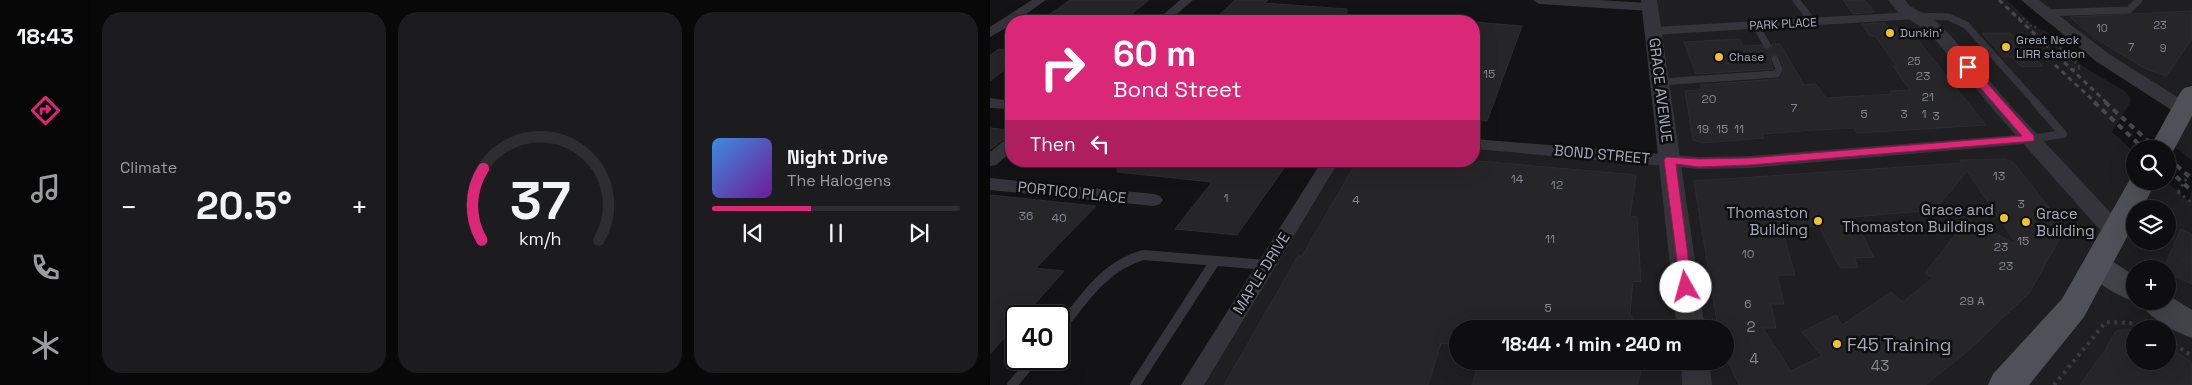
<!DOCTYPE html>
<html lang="en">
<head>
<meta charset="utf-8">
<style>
	body { margin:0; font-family:"Space Grotesk",sans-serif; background:#1c1c1e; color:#f1f3f6; height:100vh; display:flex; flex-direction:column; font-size:19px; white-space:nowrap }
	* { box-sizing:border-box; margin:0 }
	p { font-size:16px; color:#9b9c9f }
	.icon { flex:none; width:28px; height:28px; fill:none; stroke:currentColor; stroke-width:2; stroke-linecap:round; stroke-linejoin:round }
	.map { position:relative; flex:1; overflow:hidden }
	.side { display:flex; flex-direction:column; gap:12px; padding:12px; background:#080809; width:900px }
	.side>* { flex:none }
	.top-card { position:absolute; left:15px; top:15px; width:475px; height:152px; border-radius:20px; box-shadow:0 5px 20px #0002,0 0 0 1px #2e2e30; background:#db2777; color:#fff; overflow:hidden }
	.tools { position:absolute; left:1136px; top:140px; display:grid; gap:10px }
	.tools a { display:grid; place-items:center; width:50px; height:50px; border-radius:50%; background:#0e0e10; box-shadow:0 5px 20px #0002,0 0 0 1px #2e2e30; font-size:25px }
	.speed { position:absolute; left:15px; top:305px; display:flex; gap:10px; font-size:25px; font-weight:700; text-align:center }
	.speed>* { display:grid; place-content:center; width:65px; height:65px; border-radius:50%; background:#0e0e10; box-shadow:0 5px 20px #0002,0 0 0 1px #2e2e30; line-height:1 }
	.speed .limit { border:2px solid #111; border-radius:8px; background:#fff; color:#111 }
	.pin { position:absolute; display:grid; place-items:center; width:42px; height:42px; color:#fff; margin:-21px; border-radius:10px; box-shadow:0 2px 8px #0006 }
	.me { position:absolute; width:55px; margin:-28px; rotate:353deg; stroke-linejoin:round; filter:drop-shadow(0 0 4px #0008) }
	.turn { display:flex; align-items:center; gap:18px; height:105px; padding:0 25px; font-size:22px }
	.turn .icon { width:65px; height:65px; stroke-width:2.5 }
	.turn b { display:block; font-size:35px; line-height:42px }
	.then { display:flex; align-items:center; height:48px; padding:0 25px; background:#0003; gap:10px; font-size:19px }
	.big { font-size:38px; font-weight:700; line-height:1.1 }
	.side .card { flex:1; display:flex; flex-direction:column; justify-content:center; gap:8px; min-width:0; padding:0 18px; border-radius:20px; background:#1c1c1e }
	.side .dial { align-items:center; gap:0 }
	.dial svg { height:130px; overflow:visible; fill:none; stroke:#2e2e30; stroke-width:7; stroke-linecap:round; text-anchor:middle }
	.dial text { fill:#f1f3f6; stroke:none }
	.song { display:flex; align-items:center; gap:15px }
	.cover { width:60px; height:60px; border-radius:8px; background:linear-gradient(135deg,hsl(210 70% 55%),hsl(280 70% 35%)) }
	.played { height:5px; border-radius:2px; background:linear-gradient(90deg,#db2777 40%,#2e2e30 40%) }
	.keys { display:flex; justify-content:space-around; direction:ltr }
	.heat { display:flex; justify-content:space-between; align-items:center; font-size:28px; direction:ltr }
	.side .tiles { flex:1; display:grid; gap:12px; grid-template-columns:repeat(3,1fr) }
	.trip { position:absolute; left:459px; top:320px; width:285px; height:50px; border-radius:25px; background:#0e0e10; box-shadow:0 5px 20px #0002,0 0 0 1px #2e2e30; font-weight:700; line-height:50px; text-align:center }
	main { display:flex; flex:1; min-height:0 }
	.dock { display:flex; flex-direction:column; width:90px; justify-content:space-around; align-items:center; background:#060606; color:#9b9c9f }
	.dock .icon { width:35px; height:35px }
	.dock .current { color:#db2777 }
	.dock b { font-size:22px; color:#f1f3f6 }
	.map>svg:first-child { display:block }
</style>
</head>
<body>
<main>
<nav class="dock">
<b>18:43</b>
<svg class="icon current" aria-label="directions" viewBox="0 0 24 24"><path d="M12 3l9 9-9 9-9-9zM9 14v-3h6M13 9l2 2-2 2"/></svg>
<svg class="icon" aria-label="music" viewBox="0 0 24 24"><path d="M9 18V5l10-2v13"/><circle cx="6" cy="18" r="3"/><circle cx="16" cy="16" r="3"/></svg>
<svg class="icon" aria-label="phone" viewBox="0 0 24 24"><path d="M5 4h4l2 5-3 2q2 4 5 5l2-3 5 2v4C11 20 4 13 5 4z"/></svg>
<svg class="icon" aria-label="climate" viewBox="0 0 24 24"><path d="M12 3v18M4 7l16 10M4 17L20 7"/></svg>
</nav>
<section class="side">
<div class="tiles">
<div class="card"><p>Climate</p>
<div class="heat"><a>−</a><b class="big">20.5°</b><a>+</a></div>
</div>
<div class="card dial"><svg viewBox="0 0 100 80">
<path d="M14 69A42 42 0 1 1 86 69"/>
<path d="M14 69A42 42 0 0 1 15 25" stroke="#db2777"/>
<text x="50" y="56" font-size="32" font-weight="700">37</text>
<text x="50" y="72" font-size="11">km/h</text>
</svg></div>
<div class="card">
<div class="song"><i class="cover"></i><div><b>Night Drive</b><p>The Halogens</p></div></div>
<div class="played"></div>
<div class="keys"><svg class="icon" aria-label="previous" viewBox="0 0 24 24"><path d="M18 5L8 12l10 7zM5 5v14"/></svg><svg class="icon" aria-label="pause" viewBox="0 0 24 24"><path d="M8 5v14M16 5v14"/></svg><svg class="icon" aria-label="next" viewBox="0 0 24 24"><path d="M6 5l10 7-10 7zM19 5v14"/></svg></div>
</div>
</div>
</section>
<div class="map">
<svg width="1202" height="385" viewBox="0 0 1202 385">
	<rect width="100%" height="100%" fill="#131315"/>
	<path fill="#1f1f22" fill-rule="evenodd" d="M659 0H1017L1046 28 1056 31 1094 67 1133 90 1140 97V103L1122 132 1145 153V181H1176L1198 201 1202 190V385H201L340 161H484V144L680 159ZM1145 209H1178V241H1145ZM1145 269H1178V301H1145ZM468 329H735V361H468ZM1145 329H1178V361H1145Z
		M1039 0H1202V113L1195 110 1202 118V161L1177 141 1193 109Z"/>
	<path fill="#262629" stroke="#2d2d31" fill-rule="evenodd" d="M80 0H159L134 20 50 21Z
		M245 0H278L274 3 357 9 356 21H223Z
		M853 0H874L885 12 863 14Z
		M1202 11V39L1176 76 1154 68 1103 37 1080 17Z
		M484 22 532 26 497 121 484 119Z
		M894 23 899 28H918L996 125 867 133 864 128 825 130 772 134 774 138 713 143 703 140 695 91 712 90 710 85 788 79 792 76 794 68 790 57 785 54 780 59 783 69 706 74 694 42 749 39 753 46 771 45 777 50 781 48 782 44H790L814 85 826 84 836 98 902 94 900 91 920 90 903 66H907L885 36H880L871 24Z
		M992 33H1020L1053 66 1032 67 1022 57H1013Z
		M9 49 21 50V65L0 81V55Z
		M0 128 21 130V137L14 139 0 150Z
		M1015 159 1023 162 1072 224V234L1040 292 977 352 935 385H749L735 355V328H728L704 181 972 163 970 160ZM977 171 1027 245 972 216 960 231 966 234 935 273 943 278 913 302 901 292 852 325 846 315 812 332 832 356 801 371 773 328H786L781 304H794L787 275H805L792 229 829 226 850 268 868 267 864 258 884 257 863 217 945 210Z
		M127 161H299L247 235 185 229 222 182 127 172Z
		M367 161H415L451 164 452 161 488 163 489 161 646 175 640 216 647 217 651 282 643 281 640 314 649 329H468V345L451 343 438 385H234L308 256H312Z
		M0 195 106 206 46 268 74 271 34 316H26V324L0 354Z
		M1191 229 1202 234V284L1178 273V269H1173Z
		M1145 329V361H1178V347L1202 362V385H1090L1118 346H1117L1126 331Z
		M557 361H654L647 385H482L489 363 556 370Z"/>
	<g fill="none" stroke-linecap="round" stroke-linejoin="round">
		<path stroke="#3a3b40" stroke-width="2.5" stroke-dasharray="2 3" stroke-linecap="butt" d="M1028 18H1033L1042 27H1048
			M1063 41 1091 68 1082 69"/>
		<path stroke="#3a3b40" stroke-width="3" stroke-dasharray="2.5 4" stroke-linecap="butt" d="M1188 192 1202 203"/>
		<path stroke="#3a3b40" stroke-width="4" stroke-dasharray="3 4.5" stroke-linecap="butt" d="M1178 340 1202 356
			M1064 385 1116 322 1140 323 1153 329"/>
		<path stroke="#34343a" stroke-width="7" d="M806 0 823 22
			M1054 13 1139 10 1149 0
			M928 16 959 17 976 25 1046 103
			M766 26 777 45
			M670 82 787 74 789 69 785 59"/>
		<path stroke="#34343a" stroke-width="8" d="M1040 139 1073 134 1045 102"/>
		<path stroke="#34343a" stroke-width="10" d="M69 330C93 300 114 266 153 255L277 265
			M22 385 44 359
			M145 385 225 261"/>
		<path fill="#34343a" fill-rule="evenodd" d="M42 0H56L26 21H21V25L0 37V27Z
			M190 0H203L179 21H166Z
			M543 0H608L660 3 666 7 660 11 549 4Z
			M923 12 927 13 929 16 927 19 663 35 656 31 663 27Z
			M0 98 21 101V109L0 108Z
			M1040 134 1046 135 1048 139 1046 143 760 168 709 169 484 149V139L709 157 760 156Z
			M21 139V152L6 165 0 166V152L15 140Z
			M332 161H349L214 385H191Z
			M0 178 164 194 170 196 173 200 170 204 164 206 0 190Z"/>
		<path fill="#34343a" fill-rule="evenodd" d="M651 0H667L715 329H687Z
			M898 0H915L920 6 946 21 960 35 1021 106 1134 227 1138 233 1134 239 1126 242 1118 239 1007 114 948 43 934 29 908 12Z
			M1031 0H1049L1119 54 1200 105 1202 110 1200 113 1193 115 1186 113 1107 62Z
			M691 361H719L722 385H692Z"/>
		<path fill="#424349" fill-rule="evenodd" d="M1107 255 1117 258 1145 276 1146 301C1131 299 1100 279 1093 266L1097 258Z
			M1178 295 1202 310V338C1185 332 1158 318 1149 301H1178Z"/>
		<path fill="#505158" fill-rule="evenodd" d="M1202 86V116L1181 155 1178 156V149H1159L1190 93 1194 88Z
			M1143 174H1145V181H1166L1152 209H1145V222L1094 317 1039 385H998L1003 374 1072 299Z"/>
		<path stroke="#47484e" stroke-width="3" stroke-dasharray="5 4" stroke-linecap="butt" d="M1009 0 1117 103
			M1065 65 1106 103"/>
		<path stroke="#47484e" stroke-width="4" stroke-dasharray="6 5" stroke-linecap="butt" d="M1104 102 1154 149
			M1115 102 1167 149
			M1178 158 1202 179
			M1178 169 1202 191"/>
		<path stroke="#3a3b40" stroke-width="2.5" stroke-dasharray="2 3" stroke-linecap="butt" d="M1026 42 1063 41"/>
		<path stroke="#3a3b40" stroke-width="3" stroke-dasharray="2.5 4" stroke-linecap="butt" d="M1188 192 1202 170"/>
	</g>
	<path fill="#db2777" stroke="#8e194d" d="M978 64 981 65 1044 136V141L760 165 709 167 686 164 702 287 700 291H691L674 160 676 157 709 159 760 158 1032 136 974 69V65Z"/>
	<g fill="#efc031" stroke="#0e0e10" stroke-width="2">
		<circle cx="900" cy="33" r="5"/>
		<circle cx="1016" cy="47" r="5"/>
		<circle cx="729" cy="57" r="5"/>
		<circle cx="1014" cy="218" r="5"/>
		<circle cx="828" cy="221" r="5"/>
		<circle cx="1036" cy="222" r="5"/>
		<circle cx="847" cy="344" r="5"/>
	</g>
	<g text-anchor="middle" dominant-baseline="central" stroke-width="5" stroke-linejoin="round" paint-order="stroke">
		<g font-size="11" fill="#848791">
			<text x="1170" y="25">23</text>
			<text x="1112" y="28">10</text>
			<text x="1141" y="47">7</text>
			<text x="1173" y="48">9</text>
			<text x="924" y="61">25</text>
		</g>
		<g font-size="12" fill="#a5a8b5" stroke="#0e0e10">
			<text transform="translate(793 24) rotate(-3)">PARK PLACE</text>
		</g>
		<g font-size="12" fill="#a5a8b5" stroke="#0e0e10" text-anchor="start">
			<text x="910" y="33">Dunkin'</text>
			<text x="1026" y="40">Great Neck<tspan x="1026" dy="14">LIRR station</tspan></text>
			<text x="739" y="57">Chase</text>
		</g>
		<g font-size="12" fill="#848791">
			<text x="499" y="74">15</text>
			<text x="933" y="76">23</text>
			<text x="938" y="97">21</text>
			<text x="719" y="99">20</text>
			<text x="804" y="108">7</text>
			<text x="874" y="114">5</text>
			<text x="914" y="114">3</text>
			<text x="934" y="114">1</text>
			<text x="946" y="116">3</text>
			<text x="713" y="129">19</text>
			<text x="732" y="129">15</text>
			<text x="749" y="129">11</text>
			<text x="1009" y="176">13</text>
			<text x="527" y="179">14</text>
			<text x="567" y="185">12</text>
			<text x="236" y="198">1</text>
			<text x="366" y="200">4</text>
			<text x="1031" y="204">3</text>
			<text x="36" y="216">36</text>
			<text x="69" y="218">40</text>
			<text x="560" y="239">11</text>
			<text x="1033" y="241">15</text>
			<text x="1011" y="247">23</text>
			<text x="758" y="254">10</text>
			<text x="1016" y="266">23</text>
			<text x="982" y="301">29 A</text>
			<text x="758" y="304">6</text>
			<text x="558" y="308">5</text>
		</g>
		<g font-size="15" fill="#a5a8b5" stroke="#0e0e10">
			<text transform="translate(671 90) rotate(83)">GRACE AVENUE</text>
			<text transform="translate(612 154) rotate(5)">BOND STREET</text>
			<text transform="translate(82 192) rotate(6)">PORTICO PLACE</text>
			<text transform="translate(271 273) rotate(-58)">MAPLE DRIVE</text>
		</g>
		<g font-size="15" fill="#a5a8b5" stroke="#0e0e10" text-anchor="end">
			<text x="1004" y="209">Grace and<tspan x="1004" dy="17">Thomaston Buildings</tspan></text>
			<text x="818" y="212">Thomaston<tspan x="818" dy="17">Building</tspan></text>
			<text x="1046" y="213" text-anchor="start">Grace<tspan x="1046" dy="17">Building</tspan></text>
		</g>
		<g font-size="15" fill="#848791">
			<text x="761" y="326">2</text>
			<text x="764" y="358">4</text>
			<text x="890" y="365">43</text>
		</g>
		<g font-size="18" fill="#a5a8b5" stroke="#0e0e10" text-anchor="start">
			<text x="857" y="344">F45 Training</text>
		</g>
	</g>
</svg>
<div class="tools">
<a><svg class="icon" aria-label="search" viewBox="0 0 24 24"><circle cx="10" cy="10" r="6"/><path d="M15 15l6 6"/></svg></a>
<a><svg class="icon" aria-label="layers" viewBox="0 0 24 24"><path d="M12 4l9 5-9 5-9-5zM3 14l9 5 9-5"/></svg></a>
<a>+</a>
<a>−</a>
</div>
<div class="speed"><div class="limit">40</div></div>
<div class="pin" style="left:978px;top:67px;background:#d93025"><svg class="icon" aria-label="arrive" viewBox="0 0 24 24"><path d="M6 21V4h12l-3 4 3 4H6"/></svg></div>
<svg class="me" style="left:696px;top:287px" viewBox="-20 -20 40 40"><circle r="19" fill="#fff"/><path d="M0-13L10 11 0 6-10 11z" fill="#db2777"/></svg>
<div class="trip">18:44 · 1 min · 240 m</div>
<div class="top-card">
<div class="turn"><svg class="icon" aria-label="right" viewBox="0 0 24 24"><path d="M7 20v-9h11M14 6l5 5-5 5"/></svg><div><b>60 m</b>Bond Street</div></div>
<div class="then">Then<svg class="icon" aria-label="left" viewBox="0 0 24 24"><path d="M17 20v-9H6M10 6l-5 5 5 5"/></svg></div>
</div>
</div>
</main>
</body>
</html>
